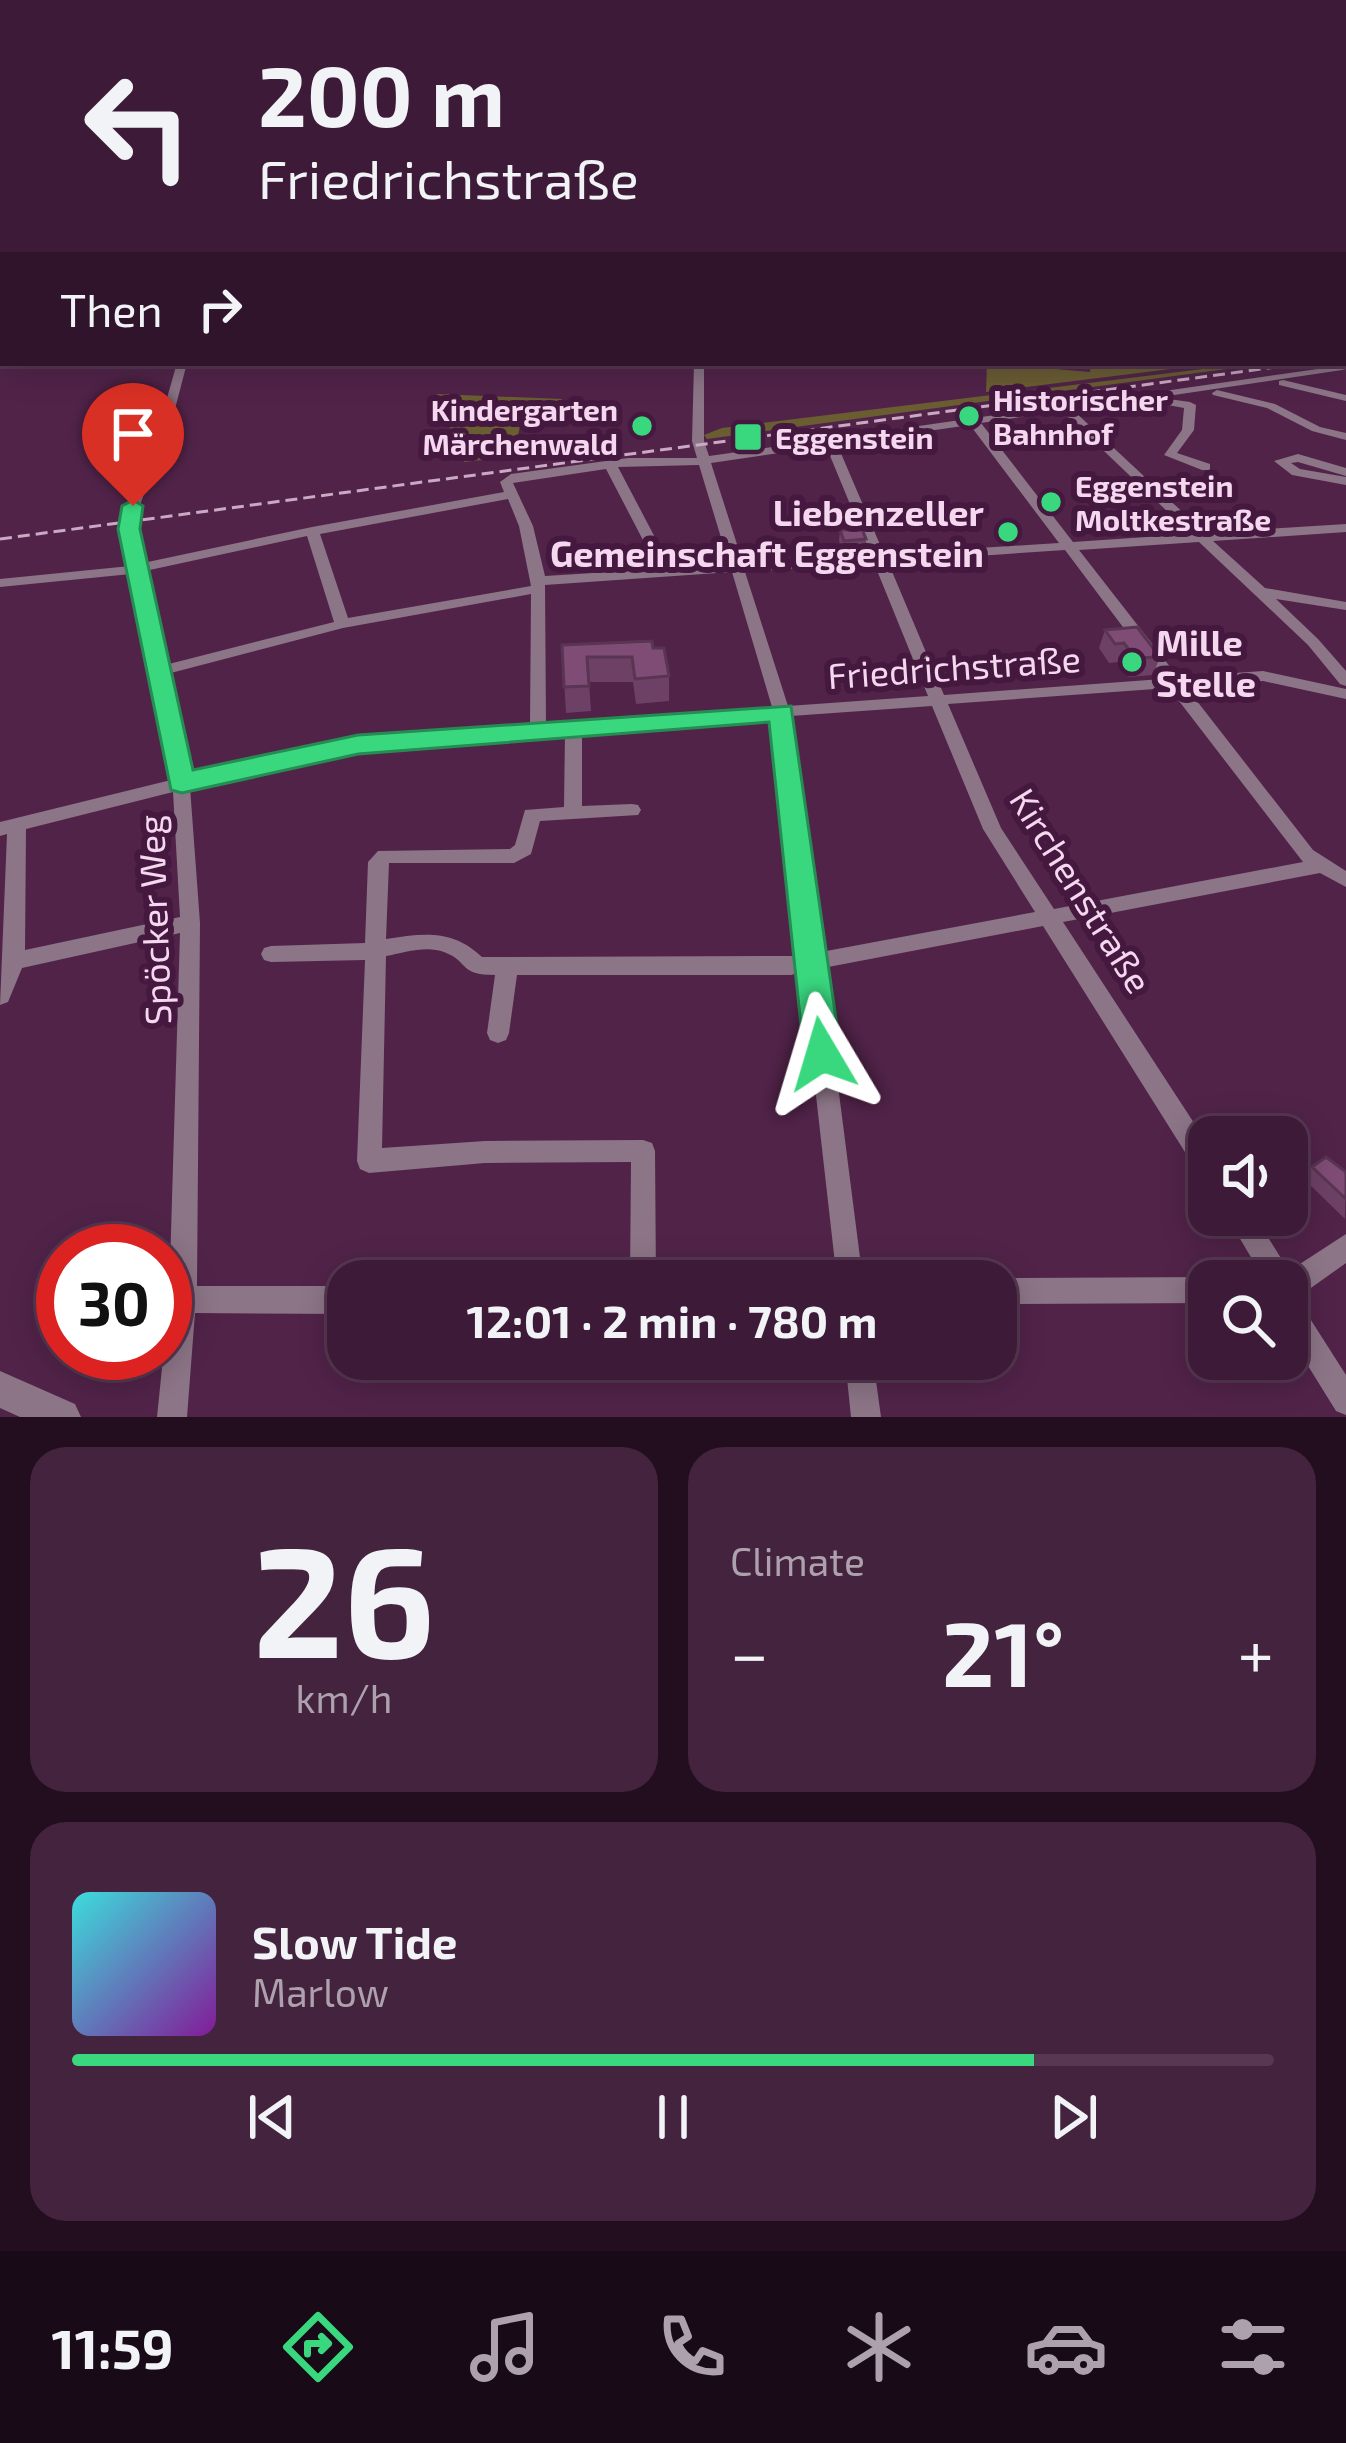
<!DOCTYPE html>
<html lang="en">
<head>
<meta charset="utf-8">
<style>
	body { margin:0; font-family:"Exo 2",sans-serif; background:#44233f; color:#f1f3f6; height:100vh; display:flex; flex-direction:column; font-size:45px; white-space:nowrap }
	* { box-sizing:border-box; margin:0 }
	p { font-size:39px; color:#ada1ad }
	.icon { flex:none; width:66px; height:66px; fill:none; stroke:currentColor; stroke-width:2; stroke-linecap:round; stroke-linejoin:round }
	.map { position:relative; height:1417px; overflow:hidden }
	.side { display:flex; flex-direction:column; gap:30px; padding:30px; background:#220e1e; flex:1 }
	.side>* { flex:none }
	.guide { position:absolute; left:0px; top:0px; width:1347px; height:366px; box-shadow:0 6px 30px #0003,0 0 0 3px #563852; background:#3d1a37; color:#f1f3f6; overflow:hidden }
	.fabs { position:absolute; left:1188px; top:1116px; display:grid; gap:24px }
	.fabs a { display:grid; place-items:center; width:120px; height:120px; border-radius:24px; background:#3d1a37; box-shadow:0 6px 30px #0003,0 0 0 3px #563852; font-size:60px }
	.speed { position:absolute; left:36px; top:1224px; display:flex; gap:24px; font-size:60px; font-weight:700; text-align:center }
	.speed>* { display:grid; place-content:center; width:156px; height:156px; border-radius:50%; background:#3d1a37; box-shadow:0 6px 30px #0003,0 0 0 3px #563852; line-height:1 }
	.speed .limit { border:18px solid #d22; background:#fff; color:#111 }
	.pin { position:absolute; display:grid; place-items:center; width:102px; height:102px; color:#fff; margin:-123px -51px; border-radius:50% 50% 50% 0; rotate:-45deg; box-shadow:0 0 12px #0007 }
	.pin .icon { rotate:45deg }
	.me { position:absolute; width:132px; margin:-66px; rotate:353deg; stroke-linejoin:round; filter:drop-shadow(0 0 9px #0008) }
	.turn { display:flex; align-items:center; gap:42px; height:252px; padding:0 60px; font-size:54px }
	.turn .icon { width:156px; height:156px; stroke-width:2.5 }
	.turn b { display:block; font-size:84px; line-height:102px }
	.then { display:flex; align-items:center; height:114px; padding:0 60px; background:#0003; gap:24px; font-size:45px }
	.big { font-size:90px; font-weight:700; line-height:1.1 }
	.side .tile { flex:1; display:flex; flex-direction:column; justify-content:center; gap:18px; min-width:0; padding:0 42px; border-radius:36px; background:#44233f }
	.side .dial { align-items:center; gap:0 }
	.dial b { font-size:156px; line-height:1 }
	.song { display:flex; align-items:center; gap:36px }
	.cover { width:144px; height:144px; border-radius:18px; background:linear-gradient(135deg,hsl(180 70% 55%),hsl(290 70% 35%)) }
	.played { height:12px; border-radius:6px; background:linear-gradient(90deg,#39d87f 80%,#563852 80%) }
	.keys { display:flex; justify-content:space-around; direction:ltr }
	.heat { display:flex; justify-content:space-between; align-items:center; font-size:66px; direction:ltr }
	.side .tiles { flex:1; display:grid; gap:30px; grid-template-columns:1fr 1fr }
	.tile:last-child { grid-column:span 2 }
	.trip { position:absolute; left:327px; top:1260px; width:690px; height:120px; border-radius:36px; background:#3d1a37; box-shadow:0 6px 30px #0003,0 0 0 3px #563852; font-weight:700; line-height:120px; text-align:center }
	.tabs { display:flex; height:192px; justify-content:space-around; align-items:center; background:#180a16; color:#ada1ad }
	.tabs .icon { width:84px; height:84px }
	.tabs .on { color:#39d87f }
	.tabs b { font-size:54px; color:#f1f3f6 }
	.map>svg:first-child { display:block }
</style>
</head>
<body>
<div class="map">
<svg width="1346" height="1417" viewBox="0 0 1346 1417">
	<rect width="100%" height="100%" fill="#512349"/>
	<path fill="#6a5d32" d="M987 363 1090 372 1091 363 1203 365 986 392Z
		M1251 363H1271L707 439 704 435 722 428Z
		M437 394 562 399 555 418H522L518 435 588 437 590 448 464 462Z"/>
	<g fill="none" stroke-linecap="round" stroke-linejoin="round">
		<path fill="#8c7587" fill-rule="evenodd" d="M1344 186H1346V188H1344Z
			M1344 234H1346V239H1344Z
			M177 363H187L176 405 139 508 136 529 143 563 312 527 504 492 500 482 511 474 628 458H697L692 441 694 363H704V441L709 456 1346 365V369L1342 370 1073 410 1205 533 1346 524V532L1213 541 1265 588 1346 602V610L1276 599 1318 639 1346 671V686L1340 684 1308 645 1199 542 1079 550 1178 677 1263 671 1346 689V699L1263 681 1186 687 1313 850 1346 871V887L1320 873 1063 922 1209 1146V1180L1200 1176 1043 926 823 968 863 1281H837L802 972 791 975H517L509 1033 506 1040 498 1043 490 1040 487 1033 495 975C458 975 470 962 444 952 426 945 403 953 386 956L382 1148 485 1141 643 1140 652 1143 655 1151 656 1281H630L631 1162 485 1163 369 1173 360 1169 357 1161 365 960 271 962 264 960 261 954 264 948 271 946 365 943 368 862 378 851 510 849 515 845 525 810 564 807 565 733 399 746 267 768 190 787 200 923 197 1286H348V1314L195 1313 187 1417H157L169 1299 180 933 22 968 8 1002 0 1005 7 834 0 836V822L171 780 131 574 0 587V579L130 566 122 529 126 508 165 405ZM1062 411 1191 534 1073 542 981 423ZM970 425 1059 543 884 554 837 444ZM826 446 871 555 743 563 711 463ZM699 465 729 564 671 568 618 467ZM606 469 658 569 545 576 533 526 513 483ZM508 499 519 526 531 586 348 618 320 534ZM307 536 334 622 165 665 145 571ZM1065 550 1162 679 944 695 888 562ZM874 563 928 696 788 706 745 572ZM732 572 772 707 546 724 545 585ZM531 594 530 725 399 734 267 756 188 776 167 674 343 628ZM1169 688 1303 862 1054 909 1001 828 948 704ZM932 706 983 829 1035 912 821 952 791 716ZM774 717 801 956 482 957C453 929 423 933 386 939L389 863H514L531 854 540 821 638 815 641 810 638 805 632 804 582 806V732ZM173 792 180 917 25 950 26 829Z
			M1283 380 1346 395V401L1279 385V381Z
			M1217 390 1275 404 1320 427 1346 433V440L1312 431 1267 408 1213 395 1212 393Z
			M1161 398 1190 402 1196 405 1194 430 1177 453 1210 464V470H1202L1164 455 1182 430 1184 408 1157 403V399Z
			M1298 454 1346 468V476L1298 462 1291 463 1300 469 1346 477V485L1292 475 1274 461Z
			M1226 1215H1254L1289 1271 1346 1234V1263L1301 1295 1309 1317 1346 1375V1415L1336 1411 1287 1332V1281H1265Z
			M1209 1277 1219 1281H1209V1303L996 1304V1281H988L996 1278Z
			M845 1359H873L881 1417H851Z"/>
		<path fill="#8c7587" fill-rule="evenodd" d="M1344 257H1346V265H1344Z
			M0 1371 75 1404 81 1417H20L0 1408Z"/>
		<path fill="#eebfe4" fill-rule="evenodd" d="M3 254V262L0 263V255Z"/>
		<path stroke="#caa9c4" stroke-width="3" stroke-dasharray="12 6" stroke-linecap="butt" d="M0 539 1306 363"/>
	</g>
	<path fill="#6d4165" d="M840 530 866 539 864 551 843 552 839 541Z
		M1105 630 1160 657 1153 675 1129 677 1118 662 1109 663 1099 648Z
		M562 645 653 648 669 676V701L636 704 633 682H589L591 711 566 713Z
		M1312 1167 1346 1172 1345 1219 1304 1179Z"/>
	<path fill="#7f4c76" stroke="#593553" stroke-width="3" d="M862 529 866 539 844 541 840 530Z
		M1137 627 1160 657 1135 658 1124 643 1115 644 1105 630Z
		M652 641 653 648H664L669 676 635 679 632 657H587L589 686 564 687 562 645Z
		M1326 1157 1346 1172V1199L1312 1167Z"/>
	<linearGradient id="sky" x2="0" y2="1"><stop stop-color="#2d1328"/><stop offset="0.48" stop-color="#5f456a"/><stop offset="1" stop-color="#5f456a" stop-opacity="0"/></linearGradient>
	<rect width="1346" height="384" fill="url(#sky)"/>
	<path fill="#39d87f" stroke="#258c53" stroke-width="3" d="M133 500 143 506 140 529 193 770 358 735 791 706 841 1054 836 1065 822 1070 809 1065 804 1054 769 722 358 754 182 793 171 790 118 529 122 506Z"/>
	<g fill="#39d87f" stroke="#45183f" stroke-width="4.5">
		<circle cx="969" cy="416" r="12"/>
		<circle cx="642" cy="426" r="12"/>
		<rect x="733" y="422" width="30" height="30" rx="6"/>
		<circle cx="1051" cy="502" r="12"/>
		<circle cx="1008" cy="532" r="12"/>
		<circle cx="1132" cy="662" r="12"/>
	</g>
	<g text-anchor="middle" dominant-baseline="central" stroke-width="12" stroke-linejoin="round" paint-order="stroke">
		<g font-size="30" font-weight="bold" fill="#f5d8ef" stroke="#45183f" text-anchor="start">
			<text x="993" y="399">Historischer<tspan x="993" dy="34">Bahnhof</tspan></text>
			<text x="618" y="409" text-anchor="end">Kindergarten<tspan x="618" dy="34">Märchenwald</tspan></text>
			<text x="775" y="437">Eggenstein</text>
			<text x="1075" y="485">Eggenstein<tspan x="1075" dy="34">Moltkestraße</tspan></text>
		</g>
		<g font-size="36" font-weight="bold" fill="#f5d8ef" stroke="#45183f" text-anchor="end">
			<text x="984" y="511">Liebenzeller<tspan x="984" dy="41">Gemeinschaft Eggenstein</tspan></text>
			<text x="1156" y="641" text-anchor="start">Mille<tspan x="1156" dy="41">Stelle</tspan></text>
		</g>
		<g font-size="36" fill="#f5d8ef" stroke="#45183f">
			<text transform="translate(954 666) rotate(-4)">Friedrichstraße</text>
			<text transform="translate(1082 890) rotate(58)">Kirchenstraße</text>
			<text transform="translate(153 920) rotate(-92)">Spöcker Weg</text>
		</g>
	</g>
</svg>
<div class="fabs">
<a><svg class="icon" aria-label="sound" viewBox="0 0 24 24"><path d="M4 9h4l5-4v14l-5-4H4zM17 9q2 3 0 6"/></svg></a>
<a><svg class="icon" aria-label="search" viewBox="0 0 24 24"><circle cx="10" cy="10" r="6"/><path d="M15 15l6 6"/></svg></a>
</div>
<div class="speed"><div class="limit">30</div></div>
<div class="pin" style="left:133px;top:506px;background:#d93025"><svg class="icon" aria-label="arrive" viewBox="0 0 24 24"><path d="M6 21V4h12l-3 4 3 4H6"/></svg></div>
<svg class="me" style="left:822px;top:1054px" viewBox="-20 -20 40 40"><path d="M0-17L14 15 0 8-14 15z" fill="#39d87f" stroke="#fff" stroke-width="4"/></svg>
<div class="trip">12:01 · 2 min · 780 m</div>
<div class="guide">
<div class="turn"><svg class="icon" aria-label="left" viewBox="0 0 24 24"><path d="M17 20v-9H6M10 6l-5 5 5 5"/></svg><div><b>200 m</b>Friedrichstraße</div></div>
<div class="then">Then<svg class="icon" aria-label="right" viewBox="0 0 24 24"><path d="M7 20v-9h11M14 6l5 5-5 5"/></svg></div>
</div>
</div>
<section class="side">
<div class="tiles">
<div class="tile dial"><b>26</b><p>km/h</p></div>
<div class="tile"><p>Climate</p>
<div class="heat"><a>−</a><b class="big">21°</b><a>+</a></div>
</div>
<div class="tile">
<div class="song"><i class="cover"></i><div><b>Slow Tide</b><p>Marlow</p></div></div>
<div class="played"></div>
<div class="keys"><svg class="icon" aria-label="previous" viewBox="0 0 24 24"><path d="M18 5L8 12l10 7zM5 5v14"/></svg><svg class="icon" aria-label="pause" viewBox="0 0 24 24"><path d="M8 5v14M16 5v14"/></svg><svg class="icon" aria-label="next" viewBox="0 0 24 24"><path d="M6 5l10 7-10 7zM19 5v14"/></svg></div>
</div>
</div>
</section>
<nav class="tabs">
<b>11:59</b>
<svg class="icon on" aria-label="directions" viewBox="0 0 24 24"><path d="M12 3l9 9-9 9-9-9zM9 14v-3h6M13 9l2 2-2 2"/></svg>
<svg class="icon" aria-label="music" viewBox="0 0 24 24"><path d="M9 18V5l10-2v13"/><circle cx="6" cy="18" r="3"/><circle cx="16" cy="16" r="3"/></svg>
<svg class="icon" aria-label="phone" viewBox="0 0 24 24"><path d="M5 4h4l2 5-3 2q2 4 5 5l2-3 5 2v4C11 20 4 13 5 4z"/></svg>
<svg class="icon" aria-label="climate" viewBox="0 0 24 24"><path d="M12 3v18M4 7l16 10M4 17L20 7"/></svg>
<svg class="icon" aria-label="car" viewBox="0 0 24 24"><path d="M5 17H2v-5l4-1 3-4h7l3 4 3 1v5h-3M9 17h6M6 11h13"/><circle cx="7" cy="17" r="2"/><circle cx="17" cy="17" r="2"/></svg>
<svg class="icon" aria-label="filters" viewBox="0 0 24 24"><path d="M4 7h16M4 17h16"/><circle cx="9" cy="7" r="2"/><circle cx="15" cy="17" r="2"/></svg>
</nav>
</body>
</html>
